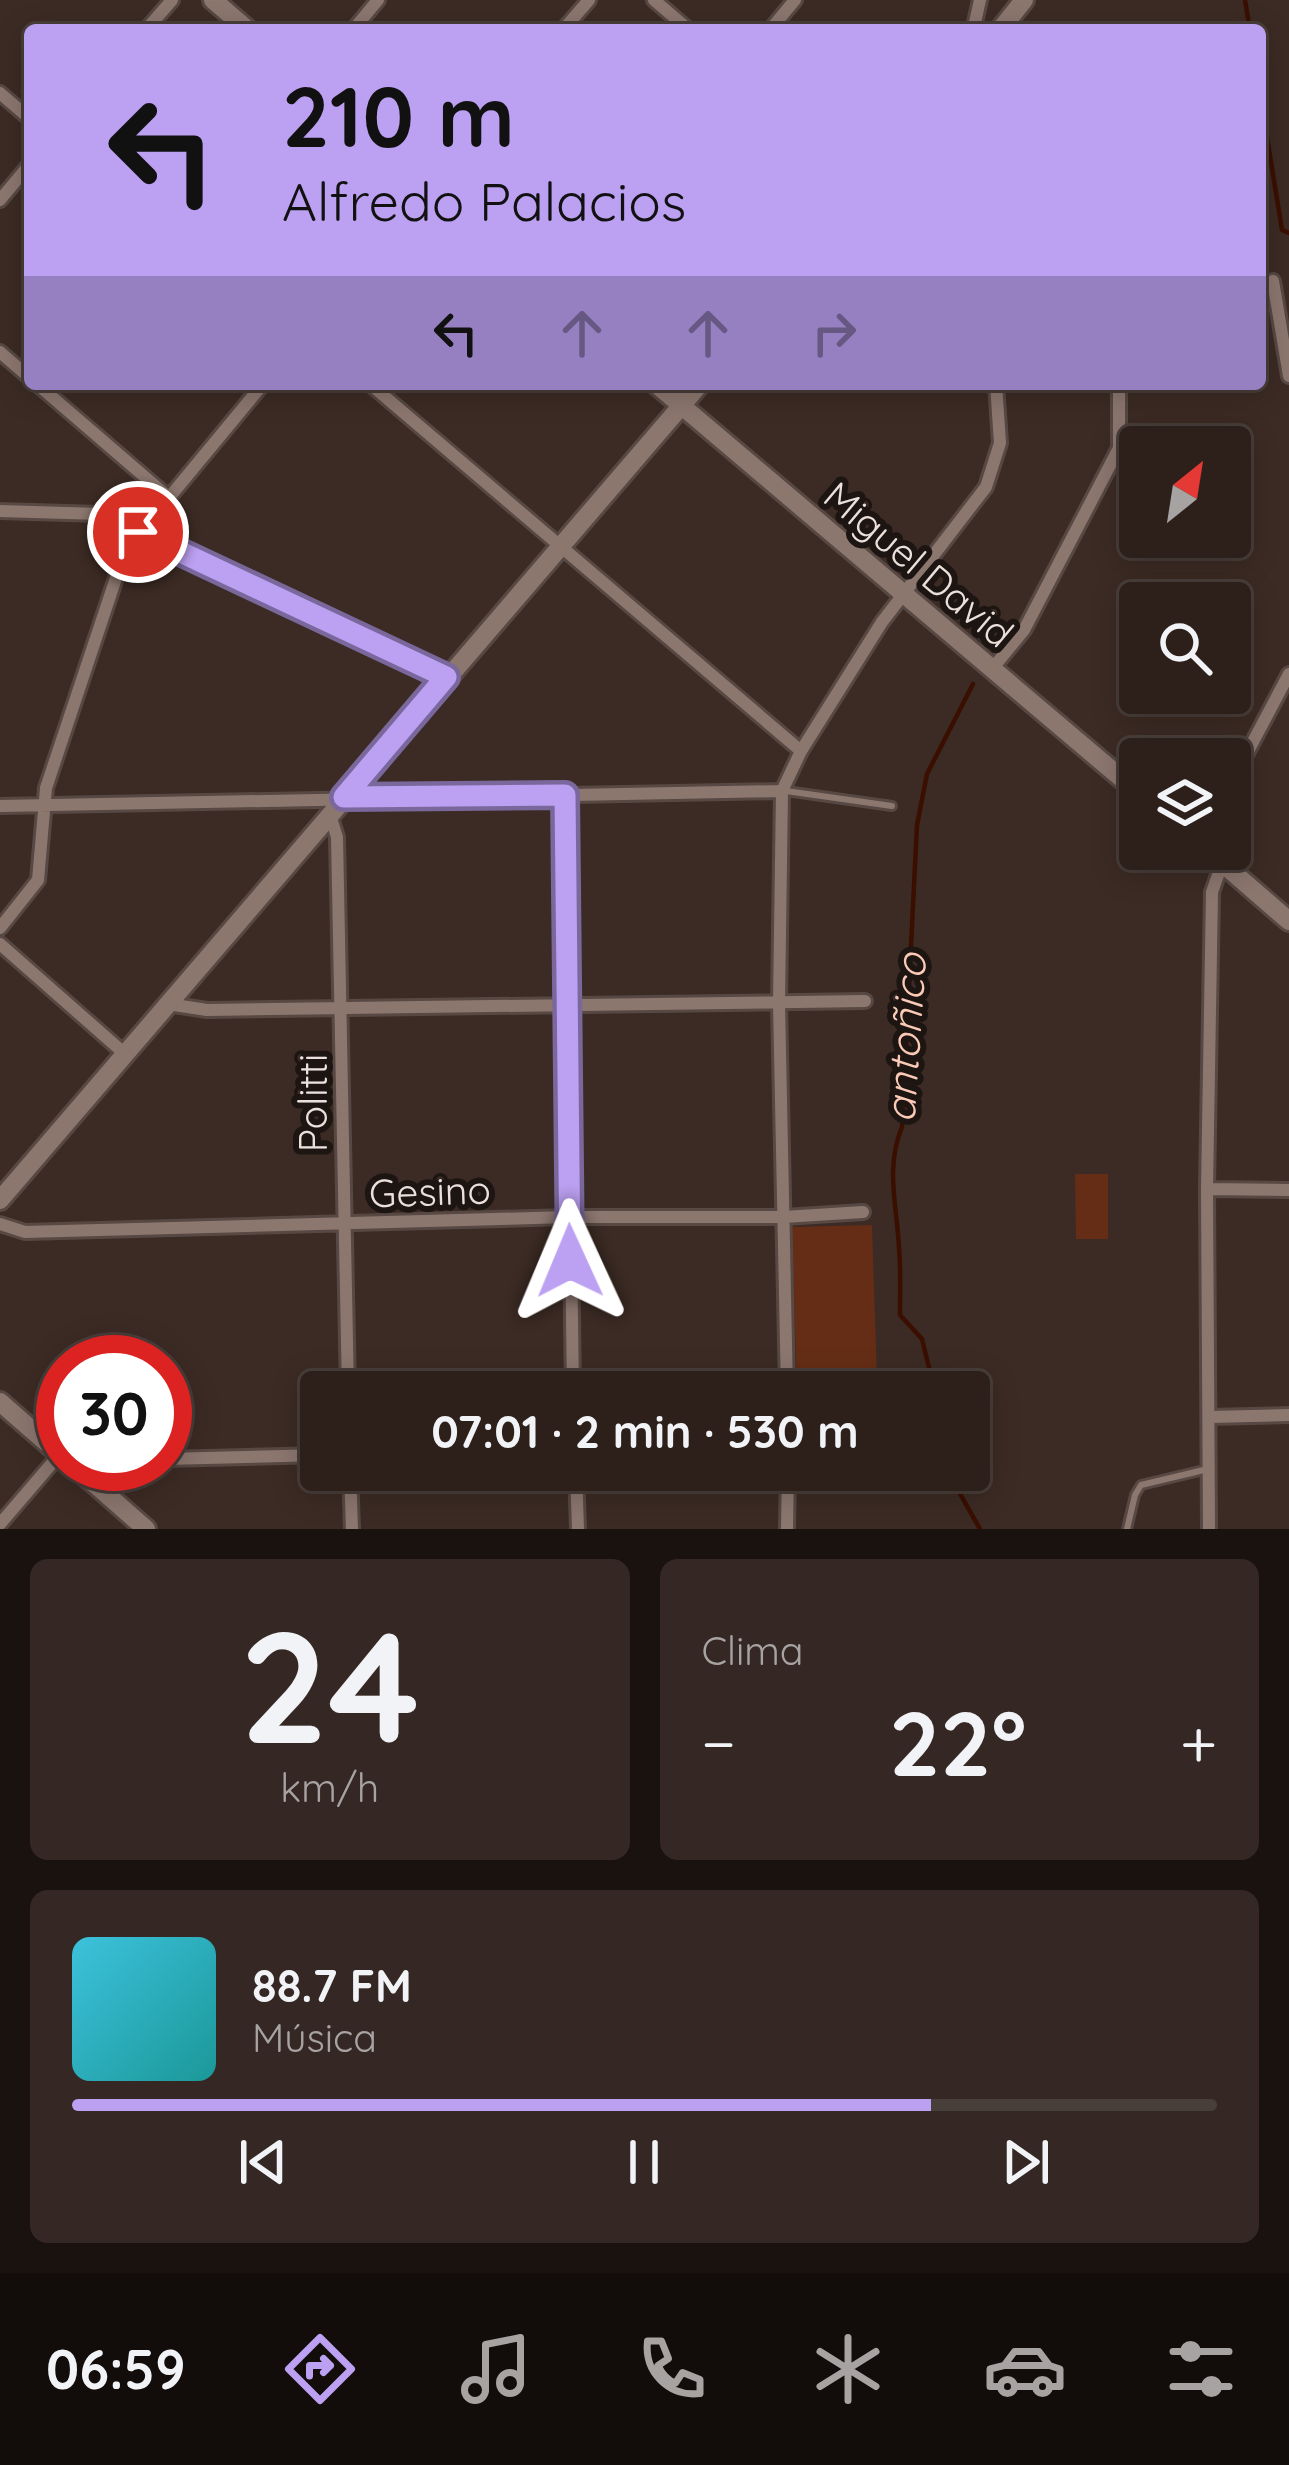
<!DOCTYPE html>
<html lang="es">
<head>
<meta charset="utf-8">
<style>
	body { margin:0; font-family:Quicksand,sans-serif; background:#352824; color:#f1f3f6; height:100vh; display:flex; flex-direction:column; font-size:45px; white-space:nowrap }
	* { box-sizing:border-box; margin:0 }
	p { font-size:39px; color:#a7a3a3 }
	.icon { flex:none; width:66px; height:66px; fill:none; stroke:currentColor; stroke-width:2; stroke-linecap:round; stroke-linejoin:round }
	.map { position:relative; height:1529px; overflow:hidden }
	.details { display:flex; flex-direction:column; gap:30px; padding:30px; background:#19120f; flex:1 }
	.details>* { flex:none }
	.banner { position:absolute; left:24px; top:24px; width:1242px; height:366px; border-radius:12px; box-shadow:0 6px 30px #0003,0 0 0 3px #483e3a; background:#bca0f2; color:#111; overflow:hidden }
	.needle { width:78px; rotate:30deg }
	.fabs { position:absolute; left:1119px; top:426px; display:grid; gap:24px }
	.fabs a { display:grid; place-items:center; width:132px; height:132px; border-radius:12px; background:#2d201b; box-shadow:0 6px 30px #0003,0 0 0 3px #483e3a; font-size:60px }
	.speed { position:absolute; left:36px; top:1335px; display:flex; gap:24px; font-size:60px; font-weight:700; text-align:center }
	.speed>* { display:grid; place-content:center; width:156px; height:156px; border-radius:50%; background:#2d201b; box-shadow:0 6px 30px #0003,0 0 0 3px #483e3a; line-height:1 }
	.speed .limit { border:18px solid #d22; background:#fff; color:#111 }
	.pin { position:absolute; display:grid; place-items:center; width:102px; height:102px; color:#fff; margin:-51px; border:6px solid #fff; border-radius:50%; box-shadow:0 3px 12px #0007 }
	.me { position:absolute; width:132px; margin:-66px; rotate:359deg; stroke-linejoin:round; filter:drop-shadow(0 0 9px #0008) }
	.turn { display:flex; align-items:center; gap:42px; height:252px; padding:0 60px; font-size:54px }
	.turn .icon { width:156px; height:156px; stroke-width:2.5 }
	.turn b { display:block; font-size:84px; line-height:102px }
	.lanes { display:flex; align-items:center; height:114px; padding:0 60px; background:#0003; justify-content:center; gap:60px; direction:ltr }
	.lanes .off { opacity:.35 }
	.big { font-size:90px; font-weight:700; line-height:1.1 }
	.details .card { flex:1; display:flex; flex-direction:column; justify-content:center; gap:18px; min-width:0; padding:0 42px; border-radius:18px; background:#352824 }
	.details .dial { align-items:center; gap:0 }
	.dial b { font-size:156px; line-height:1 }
	.song { display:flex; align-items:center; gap:36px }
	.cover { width:144px; height:144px; border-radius:18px; background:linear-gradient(135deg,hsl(190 70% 55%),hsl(180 70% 35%)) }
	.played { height:12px; border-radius:6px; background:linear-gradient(90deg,#bca0f2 75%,#483e3a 75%) }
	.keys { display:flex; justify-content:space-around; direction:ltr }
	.heat { display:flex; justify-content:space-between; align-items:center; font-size:66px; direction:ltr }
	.details .tiles { flex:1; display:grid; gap:30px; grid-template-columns:1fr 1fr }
	.card:last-child { grid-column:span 2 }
	.trip { position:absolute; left:300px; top:1371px; width:690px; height:120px; border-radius:12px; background:#2d201b; box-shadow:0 6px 30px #0003,0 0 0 3px #483e3a; font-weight:700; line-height:120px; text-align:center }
	.dock { display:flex; height:192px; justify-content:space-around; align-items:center; background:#120d0b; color:#a7a3a3 }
	.dock .icon { width:84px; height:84px }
	.dock .current { color:#bca0f2 }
	.dock b { font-size:54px; color:#f1f3f6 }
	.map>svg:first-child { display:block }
</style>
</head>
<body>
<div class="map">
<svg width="1289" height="1529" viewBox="0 0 1289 1529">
	<rect width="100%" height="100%" fill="#3c2b24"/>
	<path fill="#652d15" d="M1075 1174H1108V1239H1076Z
		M872 1225 877 1380 867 1392H797L792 1227Z"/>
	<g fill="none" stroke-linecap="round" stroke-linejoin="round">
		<path stroke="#3a0f00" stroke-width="4.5" d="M1245 0 1250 30
			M1260 94 1282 230 1289 233
			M935 1392 922 1339 900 1315C900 1293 901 1270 899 1248 897 1206 885 1168 902 1127L917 825 927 774 973 684
			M954 1470 959 1492 980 1529"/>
		<defs>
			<path id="lane" d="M786 791 892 806
				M1127 1529 1135 1495 1141 1485 1208 1469"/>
			<path id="street" d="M654 0 689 30
				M974 27 980 0
				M146 30 172 0
				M353 30 378 0
				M563 30 589 0
				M770 30 795 0
				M0 93 30 119
				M0 200 30 164
				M1273 281 1289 376
				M0 352 30 378
				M37 384 167 496
				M370 384 801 751
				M0 511 100 514 112 519 445 677
				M992 669 1024 630 1119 448V384
				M1230 785 1289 674
				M565 795 573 1392
				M0 806 782 791
				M330 815 337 837 348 1392
				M0 928 38 880 46 788 125 551 263 384
				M0 944 125 1054
				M168 1004 207 1010 865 1001
				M1207 1189 1289 1190
				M0 1224 25 1232 569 1217H784L863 1212
				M787 1392 779 1003 782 791 801 751 882 622 986 487 1000 443 996 384
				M1210 1417 1289 1415
				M165 1459 321 1455
				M350 1470 352 1529
				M576 1470 578 1529
				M0 1524 60 1454
				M787 1529 788 1470
				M1209 1529 1207 1189 1212 892 1222 864"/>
			<path id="secondary" d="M213 0 248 30
				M1000 30 1024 0
				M656 384 1140 794
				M1206 849 1289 921
				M0 1200 700 384
				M0 1402 63 1457
				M72 1464 146 1529"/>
		</defs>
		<use href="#lane" stroke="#574843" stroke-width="12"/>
		<use href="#street" stroke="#574843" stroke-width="18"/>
		<use href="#secondary" stroke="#574843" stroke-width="24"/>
		<use href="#lane" stroke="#8c776f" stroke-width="6"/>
		<use href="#street" stroke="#8c776f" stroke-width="12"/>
		<use href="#secondary" stroke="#8c776f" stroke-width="18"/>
	</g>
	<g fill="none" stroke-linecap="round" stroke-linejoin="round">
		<defs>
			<path id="route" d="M138 532 446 677 344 797 565 795 570 1261"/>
		</defs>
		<use href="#route" stroke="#7a689d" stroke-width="30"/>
		<use href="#route" stroke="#bca0f2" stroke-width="21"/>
	</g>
	<g text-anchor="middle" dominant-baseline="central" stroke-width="12" stroke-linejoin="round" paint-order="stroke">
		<g font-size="39" fill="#ece0db" stroke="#1d1512">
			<text transform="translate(919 564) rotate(40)">Miguel David</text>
			<text transform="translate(312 1103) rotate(-90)">Politti</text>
			<text transform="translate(430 1191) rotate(-2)">Gesino</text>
		</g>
		<g font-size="42" font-style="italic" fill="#facab7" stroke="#1d1512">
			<text transform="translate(905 1038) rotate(-86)">antoñico</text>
		</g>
	</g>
</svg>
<div class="fabs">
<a><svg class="needle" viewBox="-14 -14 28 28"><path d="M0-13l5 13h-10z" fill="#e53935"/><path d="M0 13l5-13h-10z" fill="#a7a3a3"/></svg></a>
<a><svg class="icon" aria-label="search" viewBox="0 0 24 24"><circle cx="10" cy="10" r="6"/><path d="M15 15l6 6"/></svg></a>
<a><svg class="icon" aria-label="layers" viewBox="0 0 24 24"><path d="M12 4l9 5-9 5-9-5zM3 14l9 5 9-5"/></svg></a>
</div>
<div class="speed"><div class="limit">30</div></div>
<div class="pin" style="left:138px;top:532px;background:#d93025"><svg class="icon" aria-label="arrive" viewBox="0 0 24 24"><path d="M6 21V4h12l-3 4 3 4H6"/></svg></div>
<svg class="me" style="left:570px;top:1261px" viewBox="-20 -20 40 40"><path d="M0-17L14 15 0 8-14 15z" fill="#bca0f2" stroke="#fff" stroke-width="4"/></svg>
<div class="trip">07:01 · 2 min · 530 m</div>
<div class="banner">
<div class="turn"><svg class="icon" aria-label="left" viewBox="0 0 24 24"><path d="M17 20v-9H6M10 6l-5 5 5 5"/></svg><div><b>210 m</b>Alfredo Palacios</div></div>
<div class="lanes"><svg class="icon" aria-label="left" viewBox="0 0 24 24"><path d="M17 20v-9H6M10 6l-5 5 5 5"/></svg><svg class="icon off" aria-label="ahead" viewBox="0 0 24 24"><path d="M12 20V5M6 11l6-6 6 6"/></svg><svg class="icon off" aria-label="ahead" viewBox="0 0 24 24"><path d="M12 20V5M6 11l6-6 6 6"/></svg><svg class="icon off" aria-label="right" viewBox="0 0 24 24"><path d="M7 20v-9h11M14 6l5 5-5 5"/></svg></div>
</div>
</div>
<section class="details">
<div class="tiles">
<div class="card dial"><b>24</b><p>km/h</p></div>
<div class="card"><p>Clima</p>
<div class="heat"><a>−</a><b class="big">22°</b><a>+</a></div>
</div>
<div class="card">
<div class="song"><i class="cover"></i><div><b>88.7 FM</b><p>Música</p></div></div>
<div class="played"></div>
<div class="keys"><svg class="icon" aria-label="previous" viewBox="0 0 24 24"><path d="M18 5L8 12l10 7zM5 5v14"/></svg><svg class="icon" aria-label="pause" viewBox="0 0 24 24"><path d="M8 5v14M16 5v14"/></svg><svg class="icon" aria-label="next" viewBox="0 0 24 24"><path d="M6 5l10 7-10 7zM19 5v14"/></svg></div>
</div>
</div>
</section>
<nav class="dock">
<b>06:59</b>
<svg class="icon current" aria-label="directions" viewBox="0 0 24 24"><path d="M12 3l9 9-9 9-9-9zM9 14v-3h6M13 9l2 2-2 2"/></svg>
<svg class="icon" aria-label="music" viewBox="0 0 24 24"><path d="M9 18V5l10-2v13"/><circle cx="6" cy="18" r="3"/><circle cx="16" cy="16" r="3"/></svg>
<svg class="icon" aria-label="phone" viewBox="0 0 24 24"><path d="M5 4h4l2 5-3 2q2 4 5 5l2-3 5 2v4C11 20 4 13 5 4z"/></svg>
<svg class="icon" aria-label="climate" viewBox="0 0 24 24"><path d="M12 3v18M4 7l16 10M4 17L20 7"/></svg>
<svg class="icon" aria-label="car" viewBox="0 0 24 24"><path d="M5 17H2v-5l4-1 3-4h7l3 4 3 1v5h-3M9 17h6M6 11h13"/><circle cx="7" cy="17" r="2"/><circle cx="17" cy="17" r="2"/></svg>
<svg class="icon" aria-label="filters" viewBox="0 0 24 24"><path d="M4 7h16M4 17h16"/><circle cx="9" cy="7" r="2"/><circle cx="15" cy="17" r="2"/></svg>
</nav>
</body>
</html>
